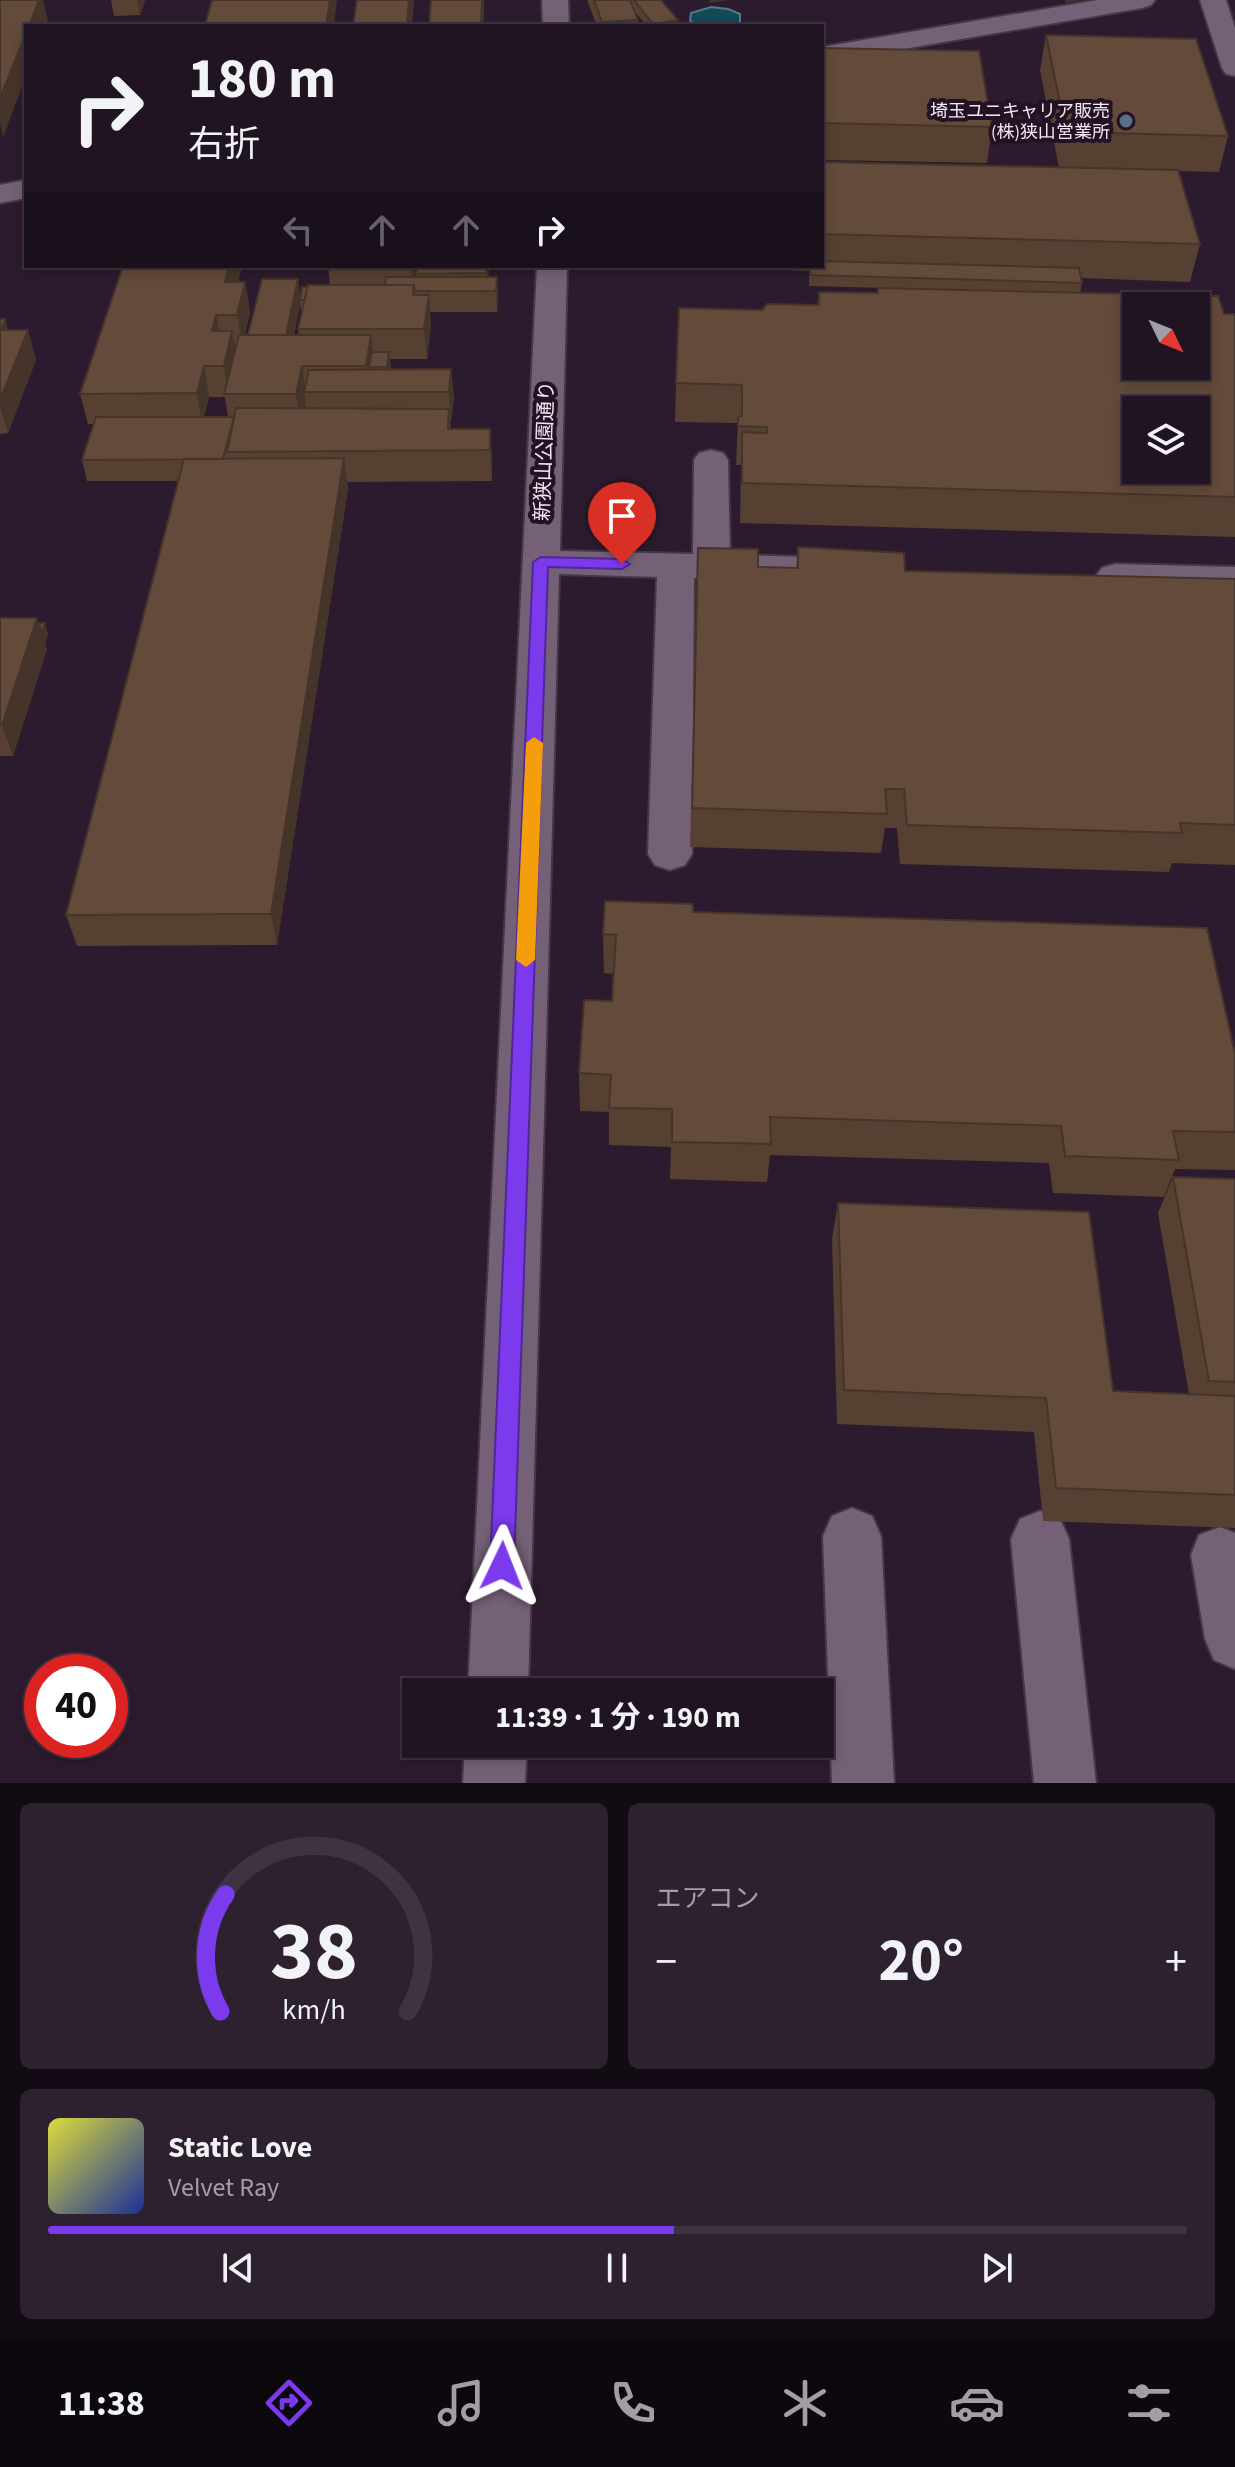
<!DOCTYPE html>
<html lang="ja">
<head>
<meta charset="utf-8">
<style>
	body { margin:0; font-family:"Source Sans 3","Noto Sans JP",sans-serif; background:#2d212f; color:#f1f3f6; height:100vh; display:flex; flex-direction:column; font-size:30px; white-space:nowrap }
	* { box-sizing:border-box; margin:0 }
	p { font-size:26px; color:#a29ea5 }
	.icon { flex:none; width:44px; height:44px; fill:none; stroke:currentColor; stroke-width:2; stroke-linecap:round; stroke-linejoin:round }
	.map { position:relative; height:1783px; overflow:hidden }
	.side { display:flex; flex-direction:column; gap:20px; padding:20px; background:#120b13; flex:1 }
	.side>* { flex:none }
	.top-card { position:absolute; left:24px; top:24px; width:800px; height:244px; border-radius:0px; box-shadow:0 4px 12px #0003,0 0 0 2px #3e3340; background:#211422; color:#f1f3f6; overflow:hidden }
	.needle { width:52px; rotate:133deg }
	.buttons { position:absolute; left:1122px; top:292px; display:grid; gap:16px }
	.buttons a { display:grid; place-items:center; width:88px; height:88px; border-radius:0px; background:#211422; box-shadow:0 4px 12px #0003,0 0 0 2px #3e3340; font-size:40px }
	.speed { position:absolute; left:24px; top:1654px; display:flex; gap:16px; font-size:40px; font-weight:700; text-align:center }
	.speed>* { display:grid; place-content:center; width:104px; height:104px; border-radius:50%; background:#211422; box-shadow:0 4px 12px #0003,0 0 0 2px #3e3340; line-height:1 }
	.speed .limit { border:12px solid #d22; background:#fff; color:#111 }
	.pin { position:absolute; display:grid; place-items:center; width:68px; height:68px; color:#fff; margin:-82px -34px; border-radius:50% 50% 50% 0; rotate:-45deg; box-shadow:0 0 8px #0007 }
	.pin .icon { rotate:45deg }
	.me { position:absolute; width:88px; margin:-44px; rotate:2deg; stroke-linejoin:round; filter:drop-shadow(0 0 6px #0008) }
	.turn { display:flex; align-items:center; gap:28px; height:168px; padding:0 32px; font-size:36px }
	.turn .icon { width:104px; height:104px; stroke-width:2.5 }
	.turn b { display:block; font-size:56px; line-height:68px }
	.lanes { display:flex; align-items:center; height:76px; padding:0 32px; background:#0003; justify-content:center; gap:40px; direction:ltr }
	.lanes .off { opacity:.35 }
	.big { font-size:60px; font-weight:700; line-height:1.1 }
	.side .card { flex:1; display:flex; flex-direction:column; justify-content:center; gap:12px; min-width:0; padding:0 28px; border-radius:12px; background:#2d212f }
	.side .dial { align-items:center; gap:0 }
	.dial svg { height:208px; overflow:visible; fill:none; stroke:#3e3340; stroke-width:7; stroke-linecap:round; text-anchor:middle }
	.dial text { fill:#f1f3f6; stroke:none }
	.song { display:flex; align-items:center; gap:24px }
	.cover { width:96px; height:96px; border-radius:12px; background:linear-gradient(135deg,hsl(60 70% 55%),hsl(230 70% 35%)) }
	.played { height:8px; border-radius:4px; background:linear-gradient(90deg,#7c3aed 55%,#3e3340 55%) }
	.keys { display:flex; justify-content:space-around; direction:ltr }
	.heat { display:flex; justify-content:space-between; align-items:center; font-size:44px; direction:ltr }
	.side .tiles { flex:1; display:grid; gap:20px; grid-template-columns:1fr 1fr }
	.card:last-child { grid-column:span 2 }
	.trip { position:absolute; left:402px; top:1678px; width:432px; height:80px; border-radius:0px; background:#211422; box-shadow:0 4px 12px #0003,0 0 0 2px #3e3340; font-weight:700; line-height:80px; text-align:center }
	.menu { display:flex; height:128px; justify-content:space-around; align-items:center; background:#0d080e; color:#a29ea5 }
	.menu .icon { width:56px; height:56px }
	.menu .selected { color:#7c3aed }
	.menu b { font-size:36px; color:#f1f3f6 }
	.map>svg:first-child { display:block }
</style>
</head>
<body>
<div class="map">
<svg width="1235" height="1783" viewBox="0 0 1235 1783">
	<rect width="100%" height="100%" fill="#2c1b2e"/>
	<path fill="#134a58" stroke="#567987" stroke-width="2" d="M711 7 728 9 740 14V22C728 30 701 29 690 21L691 13Z"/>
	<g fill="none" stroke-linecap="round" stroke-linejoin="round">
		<defs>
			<path id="minor" d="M542 0H568L569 26H543Z
				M1098 0H1155L1151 5 1142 8 822 63V47Z
				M1200 0H1226L1235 28V76L1226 74 1222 68Z
				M26 180V198L0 203V185Z
				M537 266H567L560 551 693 554 694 460 699 453 711 450 723 453 728 460 730 555 855 558 868 562 874 570 868 578 855 582 694 578 692 854 685 865 670 870 655 865 648 854 657 577 559 574 528 1692H468Z
				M1115 564 1235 567V591L1115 588 1102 584 1096 576 1102 568Z
				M852 1508 872 1516 881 1536 894 1783H832L823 1536 832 1516Z
				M1040 1511 1060 1519 1069 1539 1096 1783H1034L1011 1539 1020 1519Z
				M1220 1527 1235 1533V1669L1214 1660 1205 1639 1191 1555 1199 1535Z
				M465 1744H527L525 1783H463Z"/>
		</defs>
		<use href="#minor" stroke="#453747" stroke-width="4"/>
		<use href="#minor" fill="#756177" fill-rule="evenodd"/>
	</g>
	<path fill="#554032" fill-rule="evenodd" d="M111 0H145L140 15 114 16Z
		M587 0H630L631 2V0H661L678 20V26H647L635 12 638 20V26H597Z
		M1046 35 1228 136 1219 172 1178 171 1200 244 1190 282 1081 278 1082 283 1080 293 1224 314H1235V537L740 523 741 465H736L738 423 675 422 676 383 762 310 817 305 819 292 877 293 878 288H887L809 286V271L666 266H822V162L1059 168 1040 70Z
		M822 48 992 127 987 163 822 160Z
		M242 266 238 282H245L250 312 245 335H248L301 295 330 285 328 266H416L414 277H416V274L489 266 488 277H497L498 298 497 312H430L431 325 427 359H390L391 369H451L454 400 450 423 451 429H490L492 460V481L347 482 348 489 277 945 77 946 66 915 178 481H87L82 460 94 424H88L80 394ZM300 304 301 311H302L298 329 299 335H294ZM209 397H225L228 417H204Z
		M0 319H5L8 330H28L36 360 8 433 0 434Z
		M798 547 905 571 1235 579V865L1172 863 1169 872 900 864 897 828H885L881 853 690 847 697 587 758 567 796 568Z
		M0 618 39 623 48 634 45 644 47 649 13 756H0Z
		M693 912 1235 1054V1170L1175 1169 1164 1197 1053 1193 1049 1163 770 1155 767 1182 670 1179 671 1147 609 1145V1112L580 1111 579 1073 612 1001 614 974 604 973 603 934Z
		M1173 1177 1235 1179V1528L1043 1521 1034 1432 837 1424 832 1239 838 1203 1113 1391 1189 1394 1158 1213Z"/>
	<path fill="#453429" d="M39 0H43L48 20 46 26H29Z
		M137 0H145L140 15Z
		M330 0H337L334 26H326Z
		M409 0H414L412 26H407Z
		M482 0H484V26H481Z
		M709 0H729L709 3Z
		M1065 0H1082L1065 3Z
		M678 20V26H653V24Z
		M26 33V77L3 137 0 124V98Z
		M229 266H242L230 312 225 282Z
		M410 266H416L412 291Z
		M486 266H489L487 294 486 273Z
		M497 277 498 298 497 312 496 291Z
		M298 279 301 300H300V304L288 360 285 338Z
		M245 282 250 312 242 345 237 315Z
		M429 295 431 325 427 359 424 329Z
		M216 315 222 345 212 331Z
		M5 319 13 349 1 330Z
		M28 330 36 360 8 433 0 406V400Z
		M232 331 238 362 229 394 224 366Z
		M371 335 374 366 369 367 371 385 369 392 366 366Z
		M389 352 393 383 390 392 387 367Z
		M204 366 209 397 202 424 197 393Z
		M302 366 306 392H304L306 402 301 425 296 394Z
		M451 369 454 400 451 423 449 392Z
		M490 429 492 460V481L490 450Z
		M344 458 348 489 277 945 271 914Z
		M37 618 42 633 45 623 48 634 45 644 47 649 13 756 2 725Z"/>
	<path fill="#634a3a" stroke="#453429" stroke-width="2" fill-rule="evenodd" d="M0 0H39L29 26H26V33L0 98Z
		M212 0H330L326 26H205Z
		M357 0H409L407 26H353Z
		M431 0H482L481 26H429Z
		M594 0H630L638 20 602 22Z
		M634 0H661L678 20 653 24Z
		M1046 35 1196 39 1228 136 1066 132Z
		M822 48 979 51 992 127 822 123Z
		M822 162 1178 170 1200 244 822 234Z
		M822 261 1079 268 1082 283 810 275V266H822Z
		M123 266H229L225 282H245L237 315H216L212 331H232L224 366H204L197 393 80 394Z
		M417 266H486V273L416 274Z
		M386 277H497L496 291H415L414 285H385Z
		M262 279H298L286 335H248Z
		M308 285H414L413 295H429L424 329H298Z
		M302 287H307L305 300H300Z
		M878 288 1218 296 1224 314H1235V497L742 483V432L767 433V427L738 426V417L742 416V385L676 383 679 308 762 310 767 304 819 305V292L878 293ZM1136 306H1196V366H1136ZM1136 410H1196V470H1136Z
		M0 319H5L1 330H28L0 400Z
		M239 335H371L366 366H302L296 394H224Z
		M372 352H389L387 367H369Z
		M451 369 449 392H304L309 370Z
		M236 408 449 409 448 429H490V450L227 452Z
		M96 417H234L223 459 82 460Z
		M344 458 271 914 66 915 184 459Z
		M798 547 904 553 905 571 1235 579V825L1180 823 1182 833 907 825 904 789H885L887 814 692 808 698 548 758 549V567L798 568Z
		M0 618H37L2 725H0Z
		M39 623H45L42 633Z
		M605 901 693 904V912L1207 928 1235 1054V1132L1173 1131 1179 1160 1065 1156 1061 1126 770 1117 771 1144 672 1142V1109L609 1108 611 1075 579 1073 584 1000 612 1001 616 935 603 934Z
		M1173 1177 1235 1179V1382L1209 1381Z
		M838 1203 1089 1212 1113 1391 1235 1396V1495L1056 1488 1046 1398 844 1390Z"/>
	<path fill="#7c3aed" stroke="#51269a" stroke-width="2" d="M541 557 622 559 630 564 622 569 548 567 514 1566 511 1575 502 1578 494 1575 490 1566 533 562Z"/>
	<path fill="#f59e0b" d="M534 737 543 743 535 960 526 967 516 960 526 743Z"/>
	<circle fill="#5c6f8a" stroke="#221224" stroke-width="3" cx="1126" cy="121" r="8"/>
	<g text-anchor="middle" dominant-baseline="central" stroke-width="8" stroke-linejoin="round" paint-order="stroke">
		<g font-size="18" fill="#f3e7f4" stroke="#221224" text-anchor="end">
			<text x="1110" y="111">埼玉ユニキャリア販売<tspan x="1110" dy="21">(株)狭山営業所</tspan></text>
		</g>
		<g font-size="20" fill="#f3e7f4" stroke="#221224">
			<text transform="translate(545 451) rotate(-88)">新狭山公園通り</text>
		</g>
	</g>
</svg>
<div class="buttons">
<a><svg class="needle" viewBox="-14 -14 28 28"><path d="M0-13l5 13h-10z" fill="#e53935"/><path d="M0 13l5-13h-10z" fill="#a29ea5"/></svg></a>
<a><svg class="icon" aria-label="layers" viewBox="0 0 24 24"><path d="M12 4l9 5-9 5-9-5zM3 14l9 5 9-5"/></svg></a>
</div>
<div class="speed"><div class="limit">40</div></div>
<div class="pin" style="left:622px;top:564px;background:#d93025"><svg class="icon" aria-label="arrive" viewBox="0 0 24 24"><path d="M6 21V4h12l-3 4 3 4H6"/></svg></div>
<svg class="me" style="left:502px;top:1566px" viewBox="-20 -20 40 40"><path d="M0-17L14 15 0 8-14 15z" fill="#7c3aed" stroke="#fff" stroke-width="4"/></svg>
<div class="trip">11:39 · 1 分 · 190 m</div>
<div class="top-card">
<div class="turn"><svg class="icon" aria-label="right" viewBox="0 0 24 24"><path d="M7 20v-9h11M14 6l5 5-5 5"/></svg><div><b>180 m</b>右折</div></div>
<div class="lanes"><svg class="icon off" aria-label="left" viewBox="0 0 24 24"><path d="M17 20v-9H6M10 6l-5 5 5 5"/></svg><svg class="icon off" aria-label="ahead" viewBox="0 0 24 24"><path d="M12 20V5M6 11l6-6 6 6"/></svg><svg class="icon off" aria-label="ahead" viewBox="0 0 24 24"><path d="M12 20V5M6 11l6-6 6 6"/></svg><svg class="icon" aria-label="right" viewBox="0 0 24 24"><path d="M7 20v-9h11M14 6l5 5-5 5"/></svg></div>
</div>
</div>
<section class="side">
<div class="tiles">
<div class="card dial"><svg viewBox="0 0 100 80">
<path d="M14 69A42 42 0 1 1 86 69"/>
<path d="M14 69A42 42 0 0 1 16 24" stroke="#7c3aed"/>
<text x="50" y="56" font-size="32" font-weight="700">38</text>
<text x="50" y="72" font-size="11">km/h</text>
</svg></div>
<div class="card"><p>エアコン</p>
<div class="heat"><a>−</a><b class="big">20°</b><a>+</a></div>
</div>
<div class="card">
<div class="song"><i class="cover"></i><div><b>Static Love</b><p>Velvet Ray</p></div></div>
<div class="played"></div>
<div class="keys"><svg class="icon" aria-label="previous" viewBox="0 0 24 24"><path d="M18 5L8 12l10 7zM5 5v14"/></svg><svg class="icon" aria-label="pause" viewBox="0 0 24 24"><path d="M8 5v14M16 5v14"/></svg><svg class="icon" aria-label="next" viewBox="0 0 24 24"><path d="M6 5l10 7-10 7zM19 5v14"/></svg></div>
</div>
</div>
</section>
<nav class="menu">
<b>11:38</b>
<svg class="icon selected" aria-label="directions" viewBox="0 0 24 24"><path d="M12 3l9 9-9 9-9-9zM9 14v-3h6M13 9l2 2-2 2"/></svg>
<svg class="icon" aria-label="music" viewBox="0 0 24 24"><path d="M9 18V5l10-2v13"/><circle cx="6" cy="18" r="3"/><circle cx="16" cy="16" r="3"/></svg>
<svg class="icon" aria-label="phone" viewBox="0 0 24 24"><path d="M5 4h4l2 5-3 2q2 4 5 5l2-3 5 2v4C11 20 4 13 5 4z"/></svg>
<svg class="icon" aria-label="climate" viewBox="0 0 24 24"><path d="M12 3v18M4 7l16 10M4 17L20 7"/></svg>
<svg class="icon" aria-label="car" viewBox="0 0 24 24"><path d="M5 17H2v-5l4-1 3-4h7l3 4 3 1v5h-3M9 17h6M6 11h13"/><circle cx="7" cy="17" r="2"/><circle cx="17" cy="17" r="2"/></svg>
<svg class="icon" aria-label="filters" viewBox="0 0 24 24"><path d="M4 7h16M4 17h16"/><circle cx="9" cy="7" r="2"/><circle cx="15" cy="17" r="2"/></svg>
</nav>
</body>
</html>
